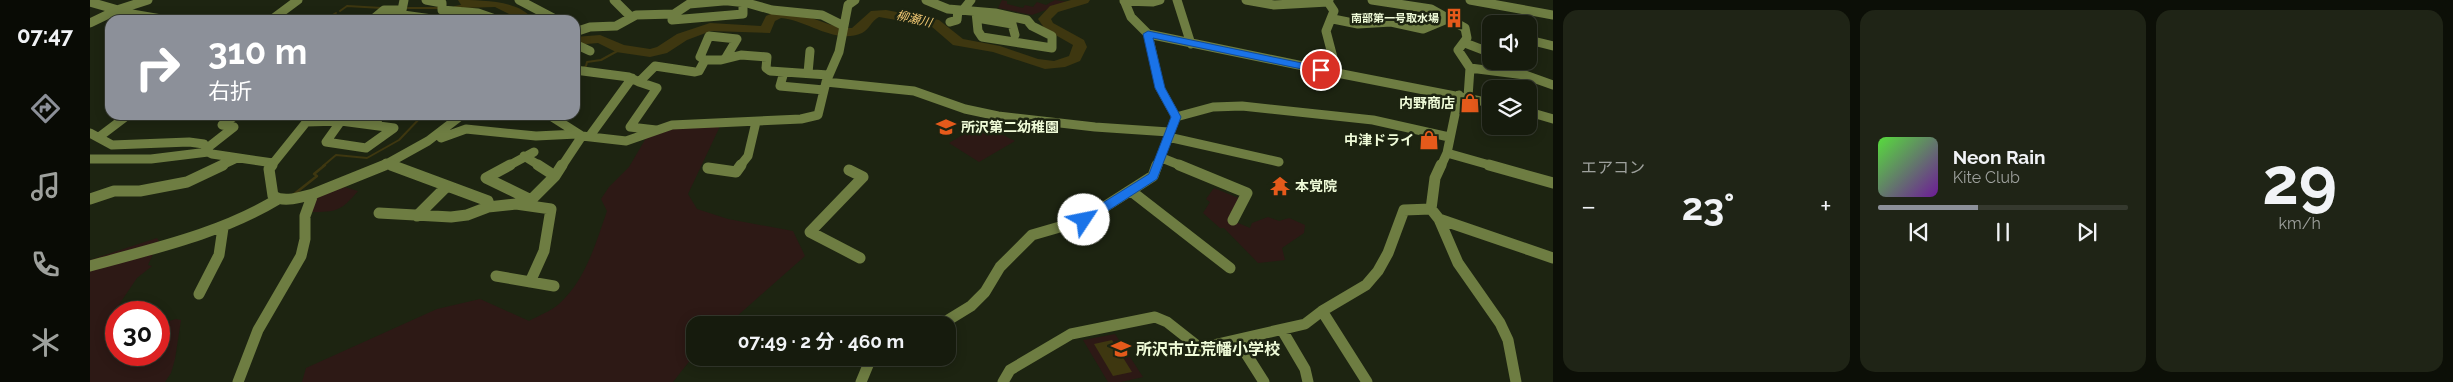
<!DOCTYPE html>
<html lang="ja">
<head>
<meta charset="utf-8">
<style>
	body { margin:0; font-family:Raleway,"Noto Sans JP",sans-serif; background:#1f2416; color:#f1f3f6; height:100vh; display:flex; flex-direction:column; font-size:19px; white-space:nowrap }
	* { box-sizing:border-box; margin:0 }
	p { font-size:16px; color:#9ea19d }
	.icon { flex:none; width:28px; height:28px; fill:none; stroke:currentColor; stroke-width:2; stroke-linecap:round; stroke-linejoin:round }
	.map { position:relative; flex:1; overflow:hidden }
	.details { display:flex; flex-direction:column; gap:10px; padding:10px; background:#0c0f07; width:900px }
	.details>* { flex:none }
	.guide { position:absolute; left:15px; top:15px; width:475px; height:105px; border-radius:15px; box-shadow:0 2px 12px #0003,0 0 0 1px #35392e; background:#8c9099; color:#fff; overflow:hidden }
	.buttons { position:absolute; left:1392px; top:15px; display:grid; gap:10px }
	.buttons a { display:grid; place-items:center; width:55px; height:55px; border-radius:10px; background:#161b0d; box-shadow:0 2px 12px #0003,0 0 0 1px #35392e; font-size:25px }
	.speed { position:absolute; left:15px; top:301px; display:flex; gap:10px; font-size:25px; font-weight:700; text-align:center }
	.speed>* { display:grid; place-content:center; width:65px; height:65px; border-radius:50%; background:#161b0d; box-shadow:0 2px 12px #0003,0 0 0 1px #35392e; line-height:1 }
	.speed .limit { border:8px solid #d22; background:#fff; color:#111 }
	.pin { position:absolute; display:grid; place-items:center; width:42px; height:42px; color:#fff; margin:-21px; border:2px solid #fff; border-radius:50%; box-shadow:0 1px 5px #0007 }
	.me { position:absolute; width:55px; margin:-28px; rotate:56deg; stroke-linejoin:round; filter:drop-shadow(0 0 4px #0008) }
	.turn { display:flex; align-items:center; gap:18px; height:105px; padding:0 20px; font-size:22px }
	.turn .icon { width:65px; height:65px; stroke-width:2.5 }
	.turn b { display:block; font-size:35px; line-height:42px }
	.big { font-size:38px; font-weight:700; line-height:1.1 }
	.details .widget { flex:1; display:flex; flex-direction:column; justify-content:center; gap:8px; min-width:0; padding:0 18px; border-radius:15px; background:#1f2416 }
	.details .dial { align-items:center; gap:0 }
	.dial b { font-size:65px; line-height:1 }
	.song { display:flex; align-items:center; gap:15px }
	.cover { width:60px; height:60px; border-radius:8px; background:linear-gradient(135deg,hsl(110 70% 55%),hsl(280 70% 35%)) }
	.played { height:5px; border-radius:2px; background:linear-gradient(90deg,#8c9099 40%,#35392e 40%) }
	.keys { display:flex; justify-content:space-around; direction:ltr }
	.heat { display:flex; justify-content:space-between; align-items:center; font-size:28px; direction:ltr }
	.details .tiles { flex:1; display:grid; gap:10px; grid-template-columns:repeat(3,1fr) }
	.trip { position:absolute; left:596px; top:316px; width:270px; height:50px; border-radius:15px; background:#161b0d; box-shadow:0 2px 12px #0003,0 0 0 1px #35392e; font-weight:700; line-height:50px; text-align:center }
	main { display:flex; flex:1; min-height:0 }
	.menu { display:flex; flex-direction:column; width:90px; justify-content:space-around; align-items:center; background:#090b05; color:#9ea19d }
	.menu .icon { width:35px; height:35px }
	.menu .selected { color:#8c9099 }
	.menu b { font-size:22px; color:#f1f3f6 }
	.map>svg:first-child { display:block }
</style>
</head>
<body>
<main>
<nav class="menu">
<b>07:47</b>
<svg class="icon selected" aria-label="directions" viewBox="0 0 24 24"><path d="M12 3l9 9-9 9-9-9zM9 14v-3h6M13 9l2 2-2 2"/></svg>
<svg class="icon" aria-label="music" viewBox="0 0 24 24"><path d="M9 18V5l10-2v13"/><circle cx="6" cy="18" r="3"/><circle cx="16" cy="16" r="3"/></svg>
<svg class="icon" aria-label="phone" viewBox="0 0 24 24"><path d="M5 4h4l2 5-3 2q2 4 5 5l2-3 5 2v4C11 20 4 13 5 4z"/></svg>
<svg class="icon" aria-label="climate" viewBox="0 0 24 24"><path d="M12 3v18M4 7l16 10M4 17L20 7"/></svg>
</nav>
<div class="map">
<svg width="1463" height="382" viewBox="0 0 1463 382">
	<rect width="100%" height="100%" fill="#1d2411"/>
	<path fill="#2d1915" d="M912 0 917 1V4L933 8 935 5 943 7 947 2 956 5 965 0 978 2 942 15 908 8Z
		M631 124 598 194 607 209 638 219 703 231 715 256 637 325H605V354L583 382H212L216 368 347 309 390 299 439 321C448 316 461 311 469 304 495 281 506 243 517 211L511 199 519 187 539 167 556 138 582 127Z
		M891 124 925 141 889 162 859 143Z
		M251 186 268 191C251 211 247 212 220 212L227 195Z
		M1124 188 1151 199 1141 220 1160 228 1162 223 1178 217 1189 221 1199 218 1215 225 1214 233 1192 248 1195 260 1168 263 1134 228H1130L1113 213 1120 202 1116 199Z
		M67 238 69 241 58 265 62 266 47 278 28 306 40 312H26V355H69V324L86 319 91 320 85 359 81 373 75 382H0V260Z
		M1025 334 1053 377 1031 382H1018L993 340Z"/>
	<path fill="#3e3710" d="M1022 340 1042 372 1023 376 1004 344Z"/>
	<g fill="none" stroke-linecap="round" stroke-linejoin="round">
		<path stroke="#3e3710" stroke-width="2" d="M365 7 377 5
			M315 8H350
			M250 11 257 6 292 8
			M234 20 246 13
			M491 69 496 66 497 62 511 60 531 49
			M233 166 246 155 277 158 309 140 333 115"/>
		<path stroke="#3e3710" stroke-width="2.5" d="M203 195 227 176 224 174 235 165"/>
		<path fill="#3e3710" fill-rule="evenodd" d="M368 0C389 0 431 0 443 20H431L405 7 373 8Z
			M981 0H1000L998 3 968 12 961 19 963 23 994 40 997 47 990 61 975 67 955 69 903 52 863 45 841 26 789 17C781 21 779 30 772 33 745 45 717 20 691 18L685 21 680 33 621 31 597 40 577 53 560 57 526 52 508 43 485 45V37L510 35 534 45 560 49 567 47 587 34 620 23 671 26 676 16C704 1 732 29 762 28L781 11 796 10 849 20 873 39 910 46 948 59 964 61 979 56 983 45 955 29 948 19 960 6Z"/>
		<path stroke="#6e7d42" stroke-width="9" d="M336 0 352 3V10L388 13 408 20
			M429 0 467 20
			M524 0 541 17
			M629 0 657 3 682 10 732 15 754 26
			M836 0 858 9 905 13 937 20 942 26 962 36V48L892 37 888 31 886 12
			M1034 0 1041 17 1058 34
			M1087 0 1101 44
			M1156 0 1184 5 1238 2
			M1282 0 1341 9 1375 28 1377 38 1368 50 1380 68 1378 97
			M1380 0 1463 15
			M1034 1 1063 2 1070 0
			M0 2 42 14 77 20
			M873 10 881 0
			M306 14 349 20
			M584 14 582 20 653 14V2
			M887 18 922 24 925 35
			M1243 19 1268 24 1301 22 1333 29 1357 19
			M181 20 208 0
			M282 20 294 10H311
			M299 20 312 10 314 0
			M860 22 867 20 868 10
			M0 23 27 10 58 0
			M485 32 500 27 526 26 546 15 584 14 599 4 633 1
			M1439 40 1463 46
			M1375 43 1401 53
			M485 44 500 51
			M615 60 610 57 619 36 647 39 635 59
			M1380 68 1435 75 1463 85
			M485 70 539 77 549 82 565 66 605 72 609 71 615 60H631L651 55 677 57 676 68 680 71 738 75
			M694 72 690 86 734 90
			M718 73 720 51
			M1247 73 1401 103
			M549 82 567 88 540 127 566 130
			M736 82 824 91 875 109 908 116 1005 127 1079 132
			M1439 112 1463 119
			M459 115 492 136 536 141 582 125 711 119 728 115 736 82 749 52 758 5 765 0
			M1086 117 1123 107 1152 106 1283 120 1359 137
			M251 121 304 128 276 148 236 142Z
			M251 121 255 115
			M216 122 251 121
			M284 125 291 115
			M0 133 22 145 99 142 114 144 118 152 122 154 183 163
			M9 137 38 115
			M499 137 542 78
			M1078 137 1189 162
			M351 138 376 129 446 136 487 134
			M116 149 144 127 132 125 146 115
			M1357 153 1403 166
			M434 156 450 166
			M1072 158 1092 166
			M0 159H61L118 152
			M296 163 304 166
			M130 166 145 159
			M181 166 222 115
			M293 166 338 141 372 115
			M418 166 444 152
			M472 166 492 136
			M650 166 658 156 666 122
			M1067 166 1086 117 1070 88 1058 34 1247 73 1236 31 1244 11 1238 2 1239 0
			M1351 166 1357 153 1369 95"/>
		<path stroke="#6e7d42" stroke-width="11" d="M301 165 398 201
			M420 165 396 178 439 199
			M448 165 465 176
			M1089 165 1157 193 1143 220
			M1351 165 1345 178 1341 209 1349 219 1368 263 1410 323 1418 340 1426 382
			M1399 165 1463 183
			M618 168 646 172 651 165
			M759 170 773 177 720 232 770 258
			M1041 191 1140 268
			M223 194 295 165
			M0 199 24 191H50L97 182 133 165
			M437 204 465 176 472 165
			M289 213 361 217 377 215 398 207 426 204 461 209 454 251 440 282
			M327 216 356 187
			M1349 219 1463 258
			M0 266C65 248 130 234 188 199
			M406 276 464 286
			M109 294 129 255 133 228
			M1232 311 1277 382
			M850 325 881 306 895 292 910 267 942 235 994 220 1063 176 1067 165
			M1192 330 1215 369 1218 382
			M1148 341 1174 382
			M148 382 168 330 211 256 215 239V216L223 194C210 197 195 203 183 196L179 169 182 165
			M771 382 781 358
			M913 382 920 370 981 334 1065 317 1077 322 1110 348 1215 324 1232 311 1276 285 1288 271 1298 253 1314 210 1341 209"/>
	</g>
	<path fill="#1a73e8" stroke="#114b97" d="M1058 31 1231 67 1235 70 1231 73 1063 38 1075 88 1091 117 1067 179 999 223H990L989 220 990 217 1059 174 1081 117 1065 88 1053 34Z"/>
	<defs>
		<symbol id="building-bare" viewBox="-9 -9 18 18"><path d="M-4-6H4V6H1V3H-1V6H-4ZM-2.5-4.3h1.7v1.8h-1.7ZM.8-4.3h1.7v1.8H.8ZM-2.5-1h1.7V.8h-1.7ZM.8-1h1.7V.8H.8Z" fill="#e55a1b" stroke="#1d2411" stroke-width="2.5" paint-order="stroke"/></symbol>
		<symbol id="shop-bare" viewBox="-9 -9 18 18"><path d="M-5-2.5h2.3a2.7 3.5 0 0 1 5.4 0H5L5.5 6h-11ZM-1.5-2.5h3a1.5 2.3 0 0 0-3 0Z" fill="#e55a1b" stroke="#1d2411" stroke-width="2.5" paint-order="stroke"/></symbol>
		<symbol id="school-bare" viewBox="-9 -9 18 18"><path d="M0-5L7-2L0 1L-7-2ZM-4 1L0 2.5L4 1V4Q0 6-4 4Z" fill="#e55a1b" stroke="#1d2411" stroke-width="2.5" paint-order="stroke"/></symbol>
		<symbol id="temple-bare" viewBox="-9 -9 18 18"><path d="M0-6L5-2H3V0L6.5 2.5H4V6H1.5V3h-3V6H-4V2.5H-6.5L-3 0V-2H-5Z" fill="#e55a1b" stroke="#1d2411" stroke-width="2.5" paint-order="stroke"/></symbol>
	</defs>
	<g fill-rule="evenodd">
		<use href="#building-bare" x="1350" y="4" width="28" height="28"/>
		<use href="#shop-bare" x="1366" y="89" width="28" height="28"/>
		<use href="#school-bare" x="842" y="113" width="28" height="28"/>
		<use href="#shop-bare" x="1325" y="126" width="28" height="28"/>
		<use href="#temple-bare" x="1176" y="172" width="28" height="28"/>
		<use href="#school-bare" x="1017" y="335" width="28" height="28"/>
	</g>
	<g text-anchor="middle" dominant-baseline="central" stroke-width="5" stroke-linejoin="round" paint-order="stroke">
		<g font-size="11" font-weight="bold" fill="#effbd8" stroke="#1d2411" text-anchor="end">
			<text x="1349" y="18">南部第一号取水場</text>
		</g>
		<g font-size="12" font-style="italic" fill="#efc672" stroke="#1d2411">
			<text transform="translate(824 19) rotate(13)">柳瀬川</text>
		</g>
		<g font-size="14" font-weight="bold" fill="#effbd8" stroke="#1d2411" text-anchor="end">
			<text x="1365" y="103">内野商店</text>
			<text x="871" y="127" text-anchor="start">所沢第二幼稚園</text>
			<text x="1324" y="140">中津ドライ</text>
			<text x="1205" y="186" text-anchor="start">本覚院</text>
		</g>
		<g font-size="16" font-weight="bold" fill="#effbd8" stroke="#1d2411" text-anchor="start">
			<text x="1046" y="349">所沢市立荒幡小学校</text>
		</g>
	</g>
</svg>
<div class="buttons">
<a><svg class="icon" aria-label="sound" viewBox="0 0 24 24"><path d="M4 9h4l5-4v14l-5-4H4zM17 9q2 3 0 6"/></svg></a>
<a><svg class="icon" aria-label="layers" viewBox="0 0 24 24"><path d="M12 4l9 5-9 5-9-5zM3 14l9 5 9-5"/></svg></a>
</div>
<div class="speed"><div class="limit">30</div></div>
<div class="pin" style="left:1231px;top:70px;background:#d93025"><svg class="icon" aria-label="arrive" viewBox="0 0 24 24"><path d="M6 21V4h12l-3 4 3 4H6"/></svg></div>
<svg class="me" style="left:994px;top:220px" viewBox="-20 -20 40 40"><circle r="19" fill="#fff"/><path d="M0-13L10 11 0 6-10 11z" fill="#1a73e8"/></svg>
<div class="trip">07:49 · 2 分 · 460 m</div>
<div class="guide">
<div class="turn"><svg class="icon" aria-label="right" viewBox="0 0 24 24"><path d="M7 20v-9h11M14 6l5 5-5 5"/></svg><div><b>310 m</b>右折</div></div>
</div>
</div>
<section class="details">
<div class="tiles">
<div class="widget"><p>エアコン</p>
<div class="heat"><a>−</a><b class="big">23°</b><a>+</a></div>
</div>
<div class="widget">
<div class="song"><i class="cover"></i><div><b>Neon Rain</b><p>Kite Club</p></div></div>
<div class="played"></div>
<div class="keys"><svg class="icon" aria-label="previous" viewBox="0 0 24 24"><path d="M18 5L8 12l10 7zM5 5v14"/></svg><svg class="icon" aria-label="pause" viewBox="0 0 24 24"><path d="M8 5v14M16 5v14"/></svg><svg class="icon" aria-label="next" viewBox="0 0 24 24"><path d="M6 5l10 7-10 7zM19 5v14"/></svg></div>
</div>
<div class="widget dial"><b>29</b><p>km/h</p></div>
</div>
</section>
</main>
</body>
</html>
